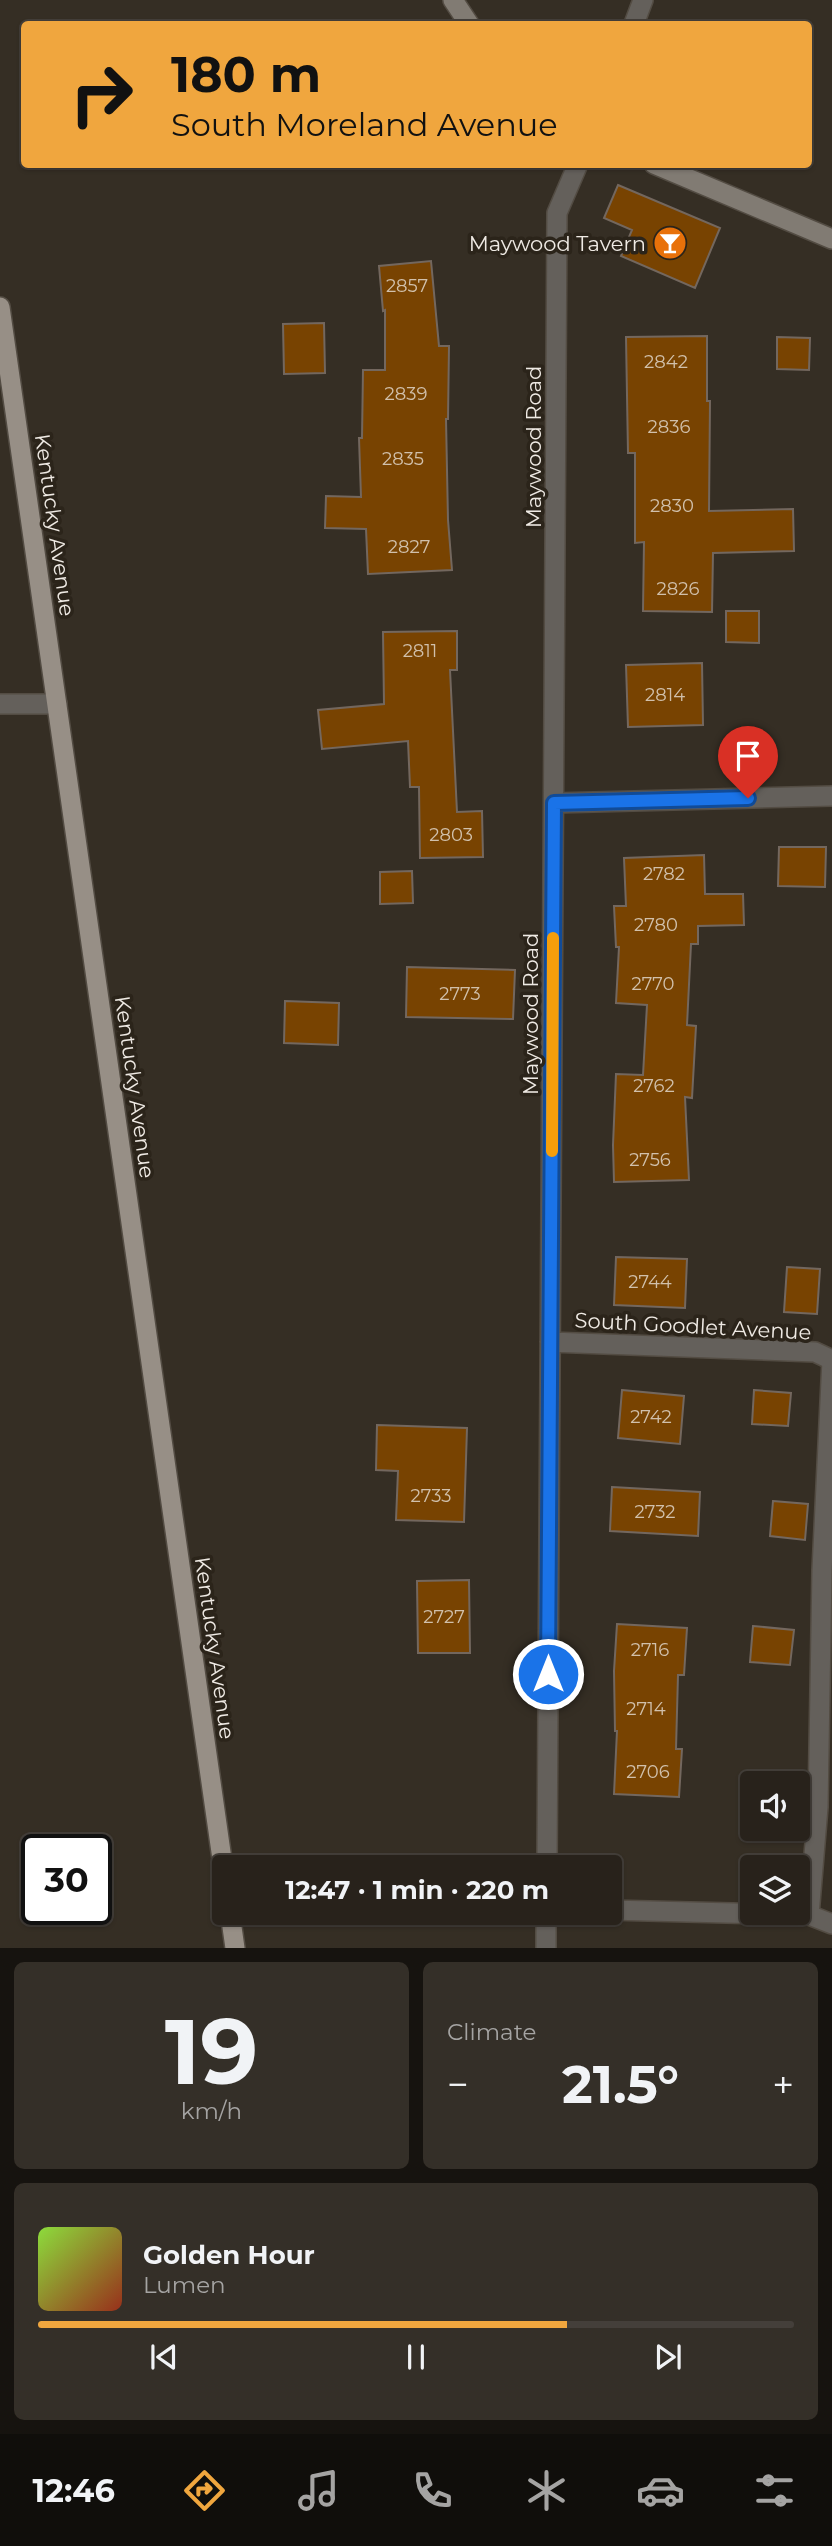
<!DOCTYPE html>
<html lang="en">
<head>
<meta charset="utf-8">
<style>
	body { margin:0; font-family:Montserrat,sans-serif; background:#342f28; color:#f1f3f6; height:100vh; display:flex; flex-direction:column; font-size:26px; white-space:nowrap }
	* { box-sizing:border-box; margin:0 }
	p { font-size:23px; color:#a5a4a3 }
	.icon { flex:none; width:38px; height:38px; fill:none; stroke:currentColor; stroke-width:2; stroke-linecap:round; stroke-linejoin:round }
	.map { position:relative; height:1948px; overflow:hidden }
	.panel { display:flex; flex-direction:column; gap:14px; padding:14px; background:#16130f; flex:1 }
	.panel>* { flex:none }
	.top-card { position:absolute; left:21px; top:21px; width:791px; height:147px; border-radius:7px; box-shadow:0 2px 5px #0004,0 0 0 2px #443f3a; background:#f0a63e; color:#111; overflow:hidden }
	.tools { position:absolute; left:740px; top:1771px; display:grid; gap:14px }
	.tools a { display:grid; place-items:center; width:70px; height:70px; border-radius:7px; background:#28221b; box-shadow:0 2px 5px #0004,0 0 0 2px #443f3a; font-size:35px }
	.speed { position:absolute; left:21px; top:1834px; display:flex; gap:14px; font-size:35px; font-weight:700; text-align:center }
	.speed>* { display:grid; place-content:center; width:91px; height:91px; border-radius:50%; background:#28221b; box-shadow:0 2px 5px #0004,0 0 0 2px #443f3a; line-height:1 }
	.speed .limit { border:4px solid #111; border-radius:10px; background:#fff; color:#111 }
	.pin { position:absolute; display:grid; place-items:center; width:60px; height:60px; color:#fff; margin:-72px -30px; border-radius:50% 50% 50% 0; rotate:-45deg; box-shadow:0 0 7px #0007 }
	.pin .icon { rotate:45deg }
	.me { position:absolute; width:77px; margin:-38px; rotate:0deg; stroke-linejoin:round; filter:drop-shadow(0 0 5px #0008) }
	.turn { display:flex; align-items:center; gap:24px; height:147px; padding:0 35px; font-size:32px }
	.turn .icon { width:91px; height:91px; stroke-width:2.5 }
	.turn b { display:block; font-size:49px; line-height:60px }
	.big { font-size:52px; font-weight:700; line-height:1.1 }
	.panel .widget { flex:1; display:flex; flex-direction:column; justify-content:center; gap:10px; min-width:0; padding:0 24px; border-radius:10px; background:#342f28 }
	.panel .dial { align-items:center; gap:0 }
	.dial b { font-size:91px; line-height:1 }
	.song { display:flex; align-items:center; gap:21px }
	.cover { width:84px; height:84px; border-radius:10px; background:linear-gradient(135deg,hsl(90 70% 55%),hsl(10 70% 35%)) }
	.played { height:7px; border-radius:4px; background:linear-gradient(90deg,#f0a63e 70%,#443f3a 70%) }
	.keys { display:flex; justify-content:space-around; direction:ltr }
	.heat { display:flex; justify-content:space-between; align-items:center; font-size:38px; direction:ltr }
	.panel .tiles { flex:1; display:grid; gap:14px; grid-template-columns:1fr 1fr }
	.widget:last-child { grid-column:span 2 }
	.trip { position:absolute; left:212px; top:1855px; width:410px; height:70px; border-radius:7px; background:#28221b; box-shadow:0 2px 5px #0004,0 0 0 2px #443f3a; font-weight:700; line-height:70px; text-align:center }
	.tab-bar { display:flex; height:112px; justify-content:space-around; align-items:center; background:#100e0b; color:#a5a4a3 }
	.tab-bar .icon { width:49px; height:49px }
	.tab-bar .on { color:#f0a63e }
	.tab-bar b { font-size:32px; color:#f1f3f6 }
	.map>svg:first-child { display:block }
</style>
</head>
<body>
<div class="map">
<svg width="832" height="1948" viewBox="0 0 832 1948">
	<rect width="100%" height="100%" fill="#352e24"/>
	<path fill="#784301" stroke="#73675e" stroke-width="2" d="M618 185 720 228 695 288 621 256 632 230 604 218Z
		M431 261 439 346H449L448 419H446L448 520 452 570 368 574 366 529 325 528 326 496 361 497 359 438H362L363 370H385V310L383 311 379 266Z
		M324 323 325 373 284 374 283 324Z
		M707 336V401H710L709 511 793 509 794 551 713 553 712 612 643 611 644 542 635 543V453H628L626 337Z
		M777 337 810 338 809 370 777 369Z
		M726 611H759V643L726 642Z
		M457 631V670H450L457 812 482 811 483 857 420 858 419 787H410L408 741 322 749 318 710 384 704 383 632Z
		M702 663 703 725 628 727 626 665Z
		M779 847H826L825 887 778 886Z
		M704 855 705 894H743L744 925 698 926V944H691L687 1025 696 1026 692 1098 685 1097 689 1180 614 1182 613 1145 616 1074 643 1075 647 1005 616 1003 619 947H616L614 906H626L624 858Z
		M412 871 413 903 380 904V872Z
		M407 967 515 970 513 1019 406 1017Z
		M285 1001 339 1003 338 1045 284 1043Z
		M616 1257 687 1259 685 1308 614 1305Z
		M787 1267 820 1269 817 1314 784 1312Z
		M622 1390 684 1396 680 1444 618 1438Z
		M754 1390 791 1393 788 1426 752 1424Z
		M377 1425 467 1428 464 1522 396 1520 398 1471 376 1470Z
		M612 1487 700 1492 698 1536 610 1531Z
		M773 1501 808 1504 805 1540 770 1536Z
		M469 1580 470 1653H418L417 1581Z
		M617 1624 687 1628 684 1675H678L676 1749H682L679 1797 614 1794 617 1731H615L614 1671Z
		M753 1626 794 1630 790 1665 750 1662Z"/>
	<g fill="none" stroke-linecap="round" stroke-linejoin="round">
		<defs>
			<path id="service" d="M0 704H57
				M809 1915 818 1807 822 1570 832 1360"/>
			<path id="minor" d="M634 24 643 0
				M554 803 832 796
				M550 1342 815 1352 832 1360
				M547 1867 557 213 578 164
				M609 1910 809 1915 832 1924
				M546 1948V1913"/>
			<path id="secondary" d="M453 0 469 24
				M654 164 832 239"/>
			<path id="primary" d="M0 307 224 1873
				M230 1913 235 1948"/>
		</defs>
		<use href="#service" stroke="#534c43" stroke-width="22"/>
		<use href="#minor" stroke="#534c43" stroke-width="22"/>
		<use href="#secondary" stroke="#534c43" stroke-width="22"/>
		<use href="#primary" stroke="#534c43" stroke-width="22"/>
		<use href="#service" stroke="#64605b" stroke-width="19"/>
		<use href="#minor" stroke="#64605b" stroke-width="19"/>
		<use href="#secondary" stroke="#817b73" stroke-width="19"/>
		<use href="#primary" stroke="#978f86" stroke-width="19"/>
	</g>
	<g fill="none" stroke-linecap="round" stroke-linejoin="round">
		<defs>
			<path id="route" d="M548 1674 554 803 748 798"/>
		</defs>
		<use href="#route" stroke="#114b97" stroke-width="18"/>
		<use href="#route" stroke="#1a73e8" stroke-width="12"/>
		<path stroke="#f59e0b" stroke-width="12" d="M552 1151 553 938"/>
	</g>
	<defs>
		<symbol id="bar-disc" viewBox="-11 -11 22 22"><circle r="9.5" fill="#e8710a" stroke="#2b241a"/><path d="M-6-5H6L.8 .8V4.5H3.5V6h-7V4.5H-.8V.8Z" fill="#fff"/></symbol>
	</defs>
	<g fill-rule="evenodd">
		<use href="#bar-disc" x="651" y="224" width="38" height="38"/>
	</g>
	<g text-anchor="middle" dominant-baseline="central" stroke-width="7" stroke-linejoin="round" paint-order="stroke">
		<g font-size="18" fill="#d1c0ab">
			<text x="407" y="286">2857</text>
			<text x="666" y="362">2842</text>
			<text x="406" y="394">2839</text>
			<text x="669" y="427">2836</text>
			<text x="403" y="459">2835</text>
			<text x="672" y="506">2830</text>
			<text x="409" y="547">2827</text>
			<text x="678" y="589">2826</text>
			<text x="420" y="651">2811</text>
			<text x="665" y="695">2814</text>
			<text x="451" y="835">2803</text>
			<text x="664" y="874">2782</text>
			<text x="656" y="925">2780</text>
			<text x="653" y="984">2770</text>
			<text x="460" y="994">2773</text>
			<text x="654" y="1086">2762</text>
			<text x="650" y="1160">2756</text>
			<text x="650" y="1282">2744</text>
			<text x="651" y="1417">2742</text>
			<text x="431" y="1496">2733</text>
			<text x="655" y="1512">2732</text>
			<text x="444" y="1617">2727</text>
			<text x="650" y="1650">2716</text>
			<text x="646" y="1709">2714</text>
			<text x="648" y="1772">2706</text>
		</g>
		<g font-size="21" fill="#efeae4" stroke="#2b241a" text-anchor="end">
			<text x="646" y="243">Maywood Tavern</text>
		</g>
		<g font-size="21" fill="#efeae4" stroke="#2b241a">
			<text transform="translate(533 447) rotate(-90)">Maywood Road</text>
			<text transform="translate(55 525) rotate(82)">Kentucky Avenue</text>
			<text transform="translate(530 1014) rotate(-90)">Maywood Road</text>
			<text transform="translate(135 1087) rotate(82)">Kentucky Avenue</text>
			<text transform="translate(693 1326) rotate(3)">South Goodlet Avenue</text>
			<text transform="translate(215 1648) rotate(82)">Kentucky Avenue</text>
		</g>
	</g>
</svg>
<div class="tools">
<a><svg class="icon" aria-label="sound" viewBox="0 0 24 24"><path d="M4 9h4l5-4v14l-5-4H4zM17 9q2 3 0 6"/></svg></a>
<a><svg class="icon" aria-label="layers" viewBox="0 0 24 24"><path d="M12 4l9 5-9 5-9-5zM3 14l9 5 9-5"/></svg></a>
</div>
<div class="speed"><div class="limit">30</div></div>
<div class="pin" style="left:748px;top:798px;background:#d93025"><svg class="icon" aria-label="arrive" viewBox="0 0 24 24"><path d="M6 21V4h12l-3 4 3 4H6"/></svg></div>
<svg class="me" style="left:548px;top:1674px" viewBox="-20 -20 40 40"><circle r="17" fill="#1a73e8" stroke="#fff" stroke-width="3"/><path d="M0-11L8 9 0 5-8 9z" fill="#fff"/></svg>
<div class="trip">12:47 · 1 min · 220 m</div>
<div class="top-card">
<div class="turn"><svg class="icon" aria-label="right" viewBox="0 0 24 24"><path d="M7 20v-9h11M14 6l5 5-5 5"/></svg><div><b>180 m</b>South Moreland Avenue</div></div>
</div>
</div>
<section class="panel">
<div class="tiles">
<div class="widget dial"><b>19</b><p>km/h</p></div>
<div class="widget"><p>Climate</p>
<div class="heat"><a>−</a><b class="big">21.5°</b><a>+</a></div>
</div>
<div class="widget">
<div class="song"><i class="cover"></i><div><b>Golden Hour</b><p>Lumen</p></div></div>
<div class="played"></div>
<div class="keys"><svg class="icon" aria-label="previous" viewBox="0 0 24 24"><path d="M18 5L8 12l10 7zM5 5v14"/></svg><svg class="icon" aria-label="pause" viewBox="0 0 24 24"><path d="M8 5v14M16 5v14"/></svg><svg class="icon" aria-label="next" viewBox="0 0 24 24"><path d="M6 5l10 7-10 7zM19 5v14"/></svg></div>
</div>
</div>
</section>
<nav class="tab-bar">
<b>12:46</b>
<svg class="icon on" aria-label="directions" viewBox="0 0 24 24"><path d="M12 3l9 9-9 9-9-9zM9 14v-3h6M13 9l2 2-2 2"/></svg>
<svg class="icon" aria-label="music" viewBox="0 0 24 24"><path d="M9 18V5l10-2v13"/><circle cx="6" cy="18" r="3"/><circle cx="16" cy="16" r="3"/></svg>
<svg class="icon" aria-label="phone" viewBox="0 0 24 24"><path d="M5 4h4l2 5-3 2q2 4 5 5l2-3 5 2v4C11 20 4 13 5 4z"/></svg>
<svg class="icon" aria-label="climate" viewBox="0 0 24 24"><path d="M12 3v18M4 7l16 10M4 17L20 7"/></svg>
<svg class="icon" aria-label="car" viewBox="0 0 24 24"><path d="M5 17H2v-5l4-1 3-4h7l3 4 3 1v5h-3M9 17h6M6 11h13"/><circle cx="7" cy="17" r="2"/><circle cx="17" cy="17" r="2"/></svg>
<svg class="icon" aria-label="filters" viewBox="0 0 24 24"><path d="M4 7h16M4 17h16"/><circle cx="9" cy="7" r="2"/><circle cx="15" cy="17" r="2"/></svg>
</nav>
</body>
</html>
